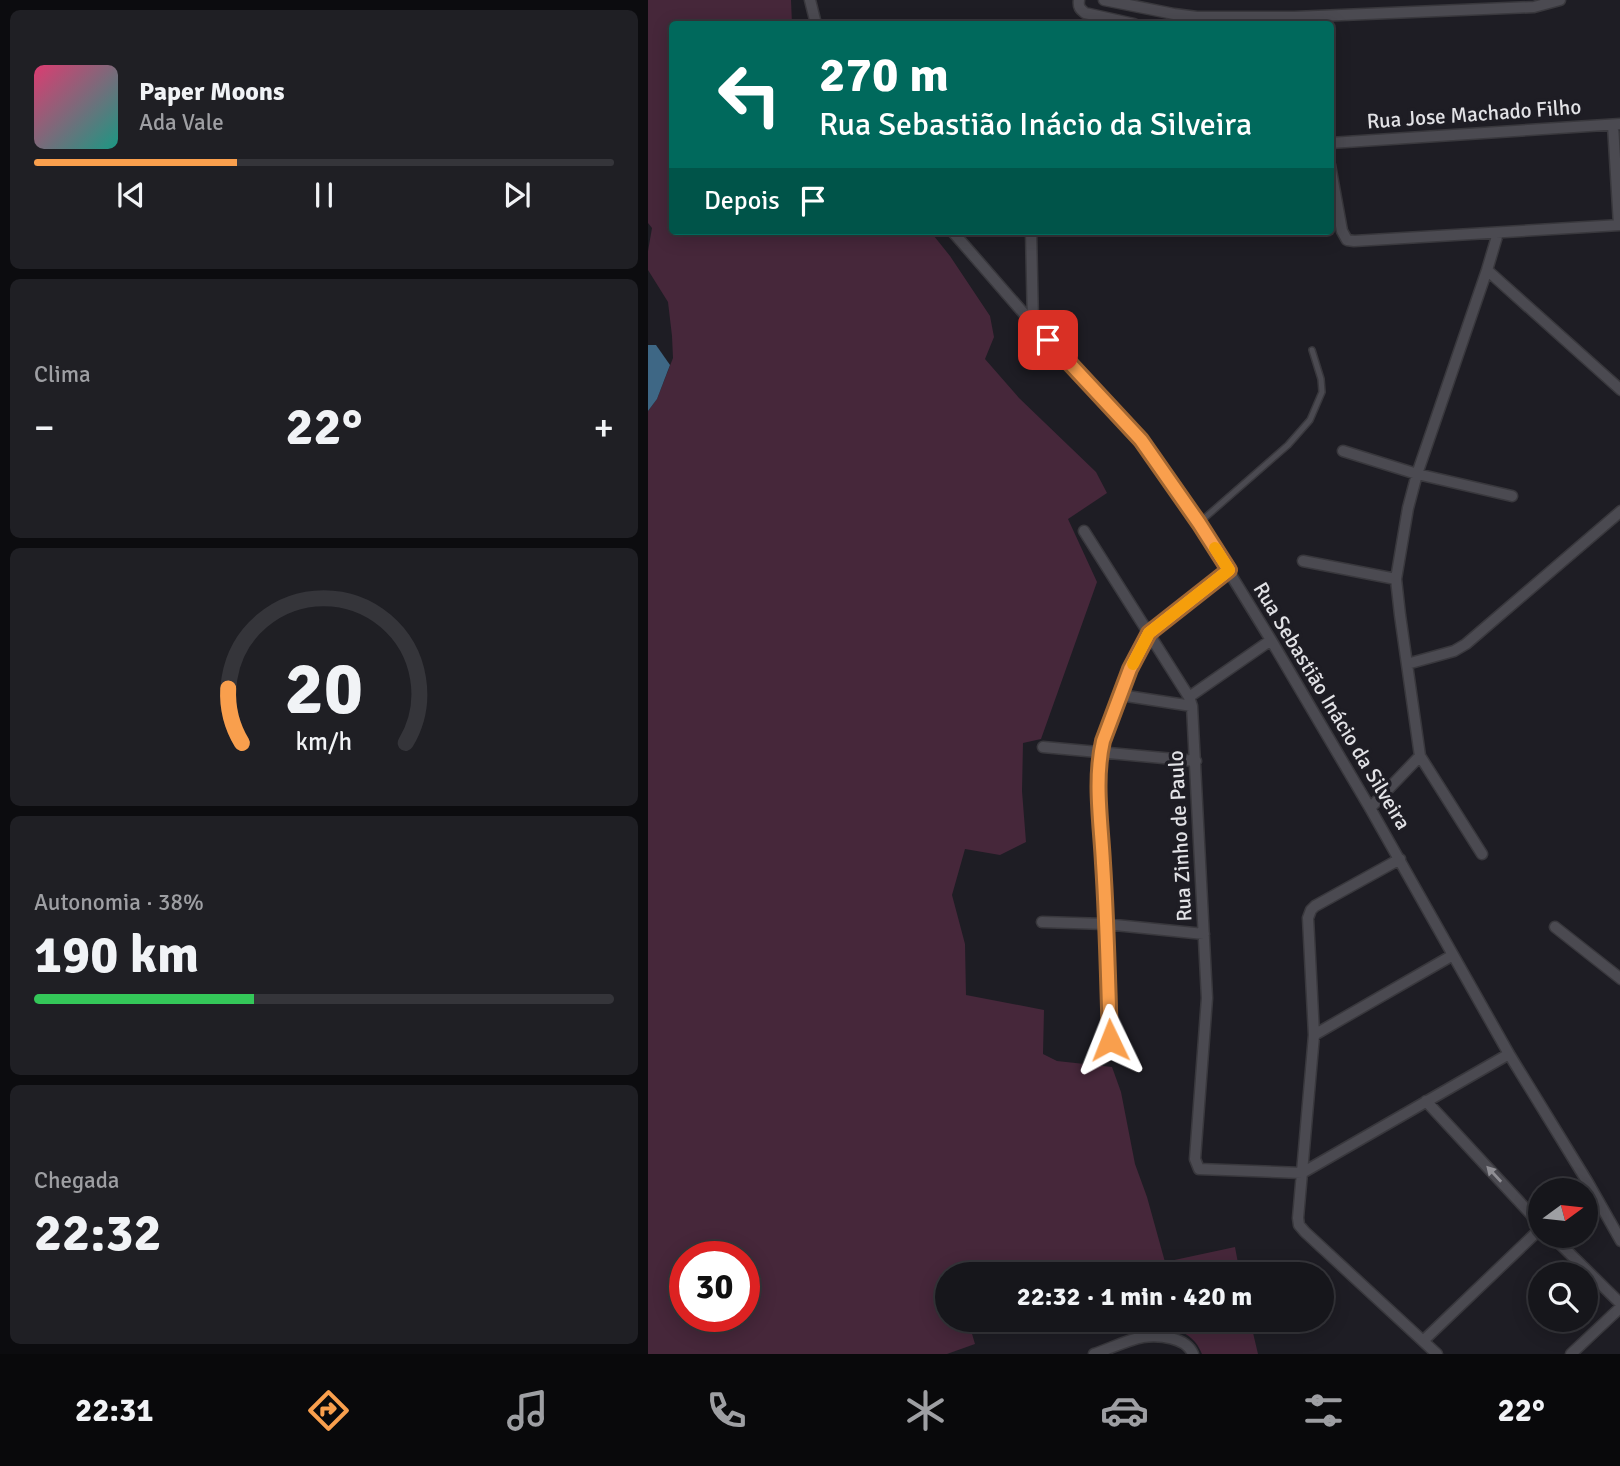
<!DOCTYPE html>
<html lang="pt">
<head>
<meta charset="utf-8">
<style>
	body { margin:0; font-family:Signika,sans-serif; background:#1f1f24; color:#f1f3f6; height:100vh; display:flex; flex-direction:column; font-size:26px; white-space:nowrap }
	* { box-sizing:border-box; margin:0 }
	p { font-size:23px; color:#9e9fa3 }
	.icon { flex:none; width:38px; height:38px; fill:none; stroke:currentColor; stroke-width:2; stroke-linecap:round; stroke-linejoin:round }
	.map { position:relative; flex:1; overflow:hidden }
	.details { display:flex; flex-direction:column; gap:10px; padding:10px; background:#0c0c0f; width:648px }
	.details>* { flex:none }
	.top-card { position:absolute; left:21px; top:21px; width:665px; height:214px; border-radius:7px; box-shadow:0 4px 18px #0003,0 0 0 2px #35353a; background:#00695c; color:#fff; overflow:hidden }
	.needle { width:46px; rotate:75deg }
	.fabs { position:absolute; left:880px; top:1178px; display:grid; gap:14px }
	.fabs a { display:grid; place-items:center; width:70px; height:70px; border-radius:50%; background:#16161b; box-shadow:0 4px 18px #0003,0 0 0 2px #35353a; font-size:35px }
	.speed { position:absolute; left:21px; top:1241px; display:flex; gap:14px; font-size:35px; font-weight:700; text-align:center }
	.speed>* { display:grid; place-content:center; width:91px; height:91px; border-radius:50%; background:#16161b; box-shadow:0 4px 18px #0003,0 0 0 2px #35353a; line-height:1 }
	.speed .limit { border:10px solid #d22; background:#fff; color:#111 }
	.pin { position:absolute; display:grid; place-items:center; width:60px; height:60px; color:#fff; margin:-30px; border-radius:14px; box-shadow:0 4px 10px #0006 }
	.me { position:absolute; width:77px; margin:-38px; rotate:358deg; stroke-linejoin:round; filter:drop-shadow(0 0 5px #0008) }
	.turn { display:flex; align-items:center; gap:24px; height:147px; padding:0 35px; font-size:32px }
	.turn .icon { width:91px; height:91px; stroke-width:2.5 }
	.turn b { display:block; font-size:49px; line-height:60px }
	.then { display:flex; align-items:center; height:66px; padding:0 35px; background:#0003; gap:14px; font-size:26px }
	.big { font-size:52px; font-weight:700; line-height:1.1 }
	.details .widget { flex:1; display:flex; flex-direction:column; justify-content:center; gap:10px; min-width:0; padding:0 24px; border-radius:10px; background:#1f1f24 }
	.details .dial { align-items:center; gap:0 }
	.dial svg { height:182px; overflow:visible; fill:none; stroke:#35353a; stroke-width:7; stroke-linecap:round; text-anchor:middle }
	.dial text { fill:#f1f3f6; stroke:none }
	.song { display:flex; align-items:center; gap:21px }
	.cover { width:84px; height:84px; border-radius:10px; background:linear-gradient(135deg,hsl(340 70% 55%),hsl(170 70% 35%)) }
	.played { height:7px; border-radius:4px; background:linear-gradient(90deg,#f99f4d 35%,#35353a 35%) }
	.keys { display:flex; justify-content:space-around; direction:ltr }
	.heat { display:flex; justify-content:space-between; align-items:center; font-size:38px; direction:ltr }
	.charge { height:10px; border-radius:5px; background:linear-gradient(90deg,#34c759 38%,#35353a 0) }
	.trip { position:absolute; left:287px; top:1262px; width:399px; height:70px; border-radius:35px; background:#16161b; box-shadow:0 4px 18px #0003,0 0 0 2px #35353a; font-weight:700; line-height:70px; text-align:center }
	.tabs { display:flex; height:112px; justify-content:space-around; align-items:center; background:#09090b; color:#9e9fa3 }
	.tabs .icon { width:49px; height:49px }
	.tabs .on { color:#f99f4d }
	.tabs b { font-size:32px; color:#f1f3f6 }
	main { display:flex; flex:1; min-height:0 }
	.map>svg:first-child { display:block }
</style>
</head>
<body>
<main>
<section class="details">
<div class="widget">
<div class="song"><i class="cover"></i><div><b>Paper Moons</b><p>Ada Vale</p></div></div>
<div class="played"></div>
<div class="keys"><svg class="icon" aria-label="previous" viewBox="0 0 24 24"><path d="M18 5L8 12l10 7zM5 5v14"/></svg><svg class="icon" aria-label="pause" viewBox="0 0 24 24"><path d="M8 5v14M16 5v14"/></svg><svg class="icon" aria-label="next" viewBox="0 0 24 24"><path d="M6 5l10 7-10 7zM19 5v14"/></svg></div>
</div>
<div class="widget"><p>Clima</p>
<div class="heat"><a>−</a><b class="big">22°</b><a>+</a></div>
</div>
<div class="widget dial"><svg viewBox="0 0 100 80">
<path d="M14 69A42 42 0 1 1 86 69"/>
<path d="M14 69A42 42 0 0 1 8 45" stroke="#f99f4d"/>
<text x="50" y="56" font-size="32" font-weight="700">20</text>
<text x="50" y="72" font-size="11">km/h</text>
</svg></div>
<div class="widget"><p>Autonomia · 38%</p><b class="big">190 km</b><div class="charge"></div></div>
<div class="widget"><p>Chegada</p><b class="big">22:32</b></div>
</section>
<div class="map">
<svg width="973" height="1354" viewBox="0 0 973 1354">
	<rect width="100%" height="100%" fill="#1e1d24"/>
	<path fill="#46273a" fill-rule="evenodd" d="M0 0H143L144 24H24V231H282L302 256 342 316 346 337 337 359 371 398 448 472 459 493 420 519 449 582 393 739 375 743 374 791 378 842 352 855 317 849 304 895 317 944 318 995 396 1010 395 1054 409 1061 464 1067 473 1092 487 1164 499 1197 517 1262 587 1247 592 1274H433L429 1266 413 1274H299V1320H320L327 1344 299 1354H0V411L9 399 25 358 24 336 20 302 0 270V251L4 228 0 223ZM37 1256H96V1316H37Z
		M491 1320H602L610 1354H554C544 1328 519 1326 494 1326Z"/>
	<path fill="#3e6785" d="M0 345H8L22 365 9 399 0 411Z"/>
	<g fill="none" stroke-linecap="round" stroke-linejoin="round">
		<defs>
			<path id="service" d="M552 522 640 445 662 420 674 392 673 379 664 350"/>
			<path id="minor" d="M162 0 168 24
				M431 0C430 7 432 9 437 13L486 24
				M456 0 526 14 549 17H646L886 7 912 0
				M965 125 971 225
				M682 143 973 124
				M682 165 694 231 699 240 706 241 973 225
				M304 231 385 324 493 440 551 523 623 640 722 808 861 1054 939 1181 973 1241
				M383 231 385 324
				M839 270 973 390
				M695 451 769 474 864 496
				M436 531 541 697 544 706 559 998 547 1159 551 1169 654 1173 861 1054
				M655 561 748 579
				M759 664 806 651 818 644 973 511
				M472 695 544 706
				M541 697 623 640
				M395 747 548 761
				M772 756 834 854
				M722 808 772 756 752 615 748 579 760 508 769 474 839 270 850 233
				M752 859 667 906 663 910 660 918 666 1035 650 1218 651 1225 657 1232 789 1354
				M394 922 457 924 556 934
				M907 927 973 979
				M666 1035 805 955
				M462 1040C460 981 458 922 455 863 453 823 445 780 455 741L482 669 501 633 581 570
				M778 1101 892 1224
				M904 1236 973 1304
				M775 1341 892 1229
				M446 1354C461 1349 479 1340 495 1337 511 1335 538 1337 545 1354
				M923 1354 973 1307"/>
		</defs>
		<use href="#service" stroke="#39383d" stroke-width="8"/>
		<use href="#minor" stroke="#39383d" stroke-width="13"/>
		<use href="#service" stroke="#4b4a51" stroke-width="5"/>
		<use href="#minor" stroke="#4b4a51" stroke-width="10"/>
	</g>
	<defs><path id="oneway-solid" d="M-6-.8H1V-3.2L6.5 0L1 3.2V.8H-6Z" transform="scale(1.75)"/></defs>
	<use fill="#8f8e94" href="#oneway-solid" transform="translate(846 1174) rotate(-133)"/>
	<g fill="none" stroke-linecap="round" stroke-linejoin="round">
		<defs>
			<path id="route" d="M400 340 493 440 551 523 581 570 501 633 482 669 455 741C446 780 453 823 455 863 459 922 460 981 462 1040"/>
		</defs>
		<use href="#route" stroke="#a26732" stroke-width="18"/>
		<use href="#route" stroke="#f99f4d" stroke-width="12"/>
		<path stroke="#f59e0b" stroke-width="12" d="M485 664 501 633 581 570 567 548"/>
	</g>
	<g text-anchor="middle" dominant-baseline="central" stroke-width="7" stroke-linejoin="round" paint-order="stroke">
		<g font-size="21" fill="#e2e2e6" stroke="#1e1d24">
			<text transform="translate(826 114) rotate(-4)">Rua Jose Machado Filho</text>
			<text transform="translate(684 706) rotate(59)">Rua Sebastião Inácio da Silveira</text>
			<text transform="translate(532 836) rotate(-93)">Rua Zinho de Paulo</text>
		</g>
	</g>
</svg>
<div class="fabs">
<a><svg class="needle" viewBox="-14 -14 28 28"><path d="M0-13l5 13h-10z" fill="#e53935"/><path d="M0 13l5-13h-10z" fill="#9e9fa3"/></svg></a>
<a><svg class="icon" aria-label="search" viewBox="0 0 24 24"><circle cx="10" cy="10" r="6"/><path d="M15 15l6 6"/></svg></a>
</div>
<div class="speed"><div class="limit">30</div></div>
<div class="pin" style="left:400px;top:340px;background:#d93025"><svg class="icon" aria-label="arrive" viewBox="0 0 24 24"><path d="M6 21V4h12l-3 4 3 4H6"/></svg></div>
<svg class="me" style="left:462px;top:1040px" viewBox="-20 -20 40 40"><path d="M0-17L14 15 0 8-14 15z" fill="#f99f4d" stroke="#fff" stroke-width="4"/></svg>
<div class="trip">22:32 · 1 min · 420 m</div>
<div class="top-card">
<div class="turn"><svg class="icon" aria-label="left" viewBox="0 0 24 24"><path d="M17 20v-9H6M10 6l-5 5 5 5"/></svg><div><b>270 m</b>Rua Sebastião Inácio da Silveira</div></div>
<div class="then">Depois<svg class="icon" aria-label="arrive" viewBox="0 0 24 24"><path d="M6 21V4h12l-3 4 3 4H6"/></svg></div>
</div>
</div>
</main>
<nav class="tabs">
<b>22:31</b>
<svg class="icon on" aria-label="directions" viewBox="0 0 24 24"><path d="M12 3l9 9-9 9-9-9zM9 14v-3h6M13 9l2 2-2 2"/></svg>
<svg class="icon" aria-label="music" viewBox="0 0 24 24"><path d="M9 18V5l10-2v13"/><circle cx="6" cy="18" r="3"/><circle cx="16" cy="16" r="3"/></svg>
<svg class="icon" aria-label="phone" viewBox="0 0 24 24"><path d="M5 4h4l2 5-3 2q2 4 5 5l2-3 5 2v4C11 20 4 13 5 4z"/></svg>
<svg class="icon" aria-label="climate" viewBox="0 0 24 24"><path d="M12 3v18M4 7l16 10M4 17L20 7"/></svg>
<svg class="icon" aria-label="car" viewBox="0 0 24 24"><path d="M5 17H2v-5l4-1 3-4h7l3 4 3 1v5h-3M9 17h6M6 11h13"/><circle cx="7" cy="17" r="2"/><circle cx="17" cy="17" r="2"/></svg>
<svg class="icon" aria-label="filters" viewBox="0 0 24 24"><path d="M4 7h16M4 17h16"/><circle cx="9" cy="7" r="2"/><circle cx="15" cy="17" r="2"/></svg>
<b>22°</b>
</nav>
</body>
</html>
